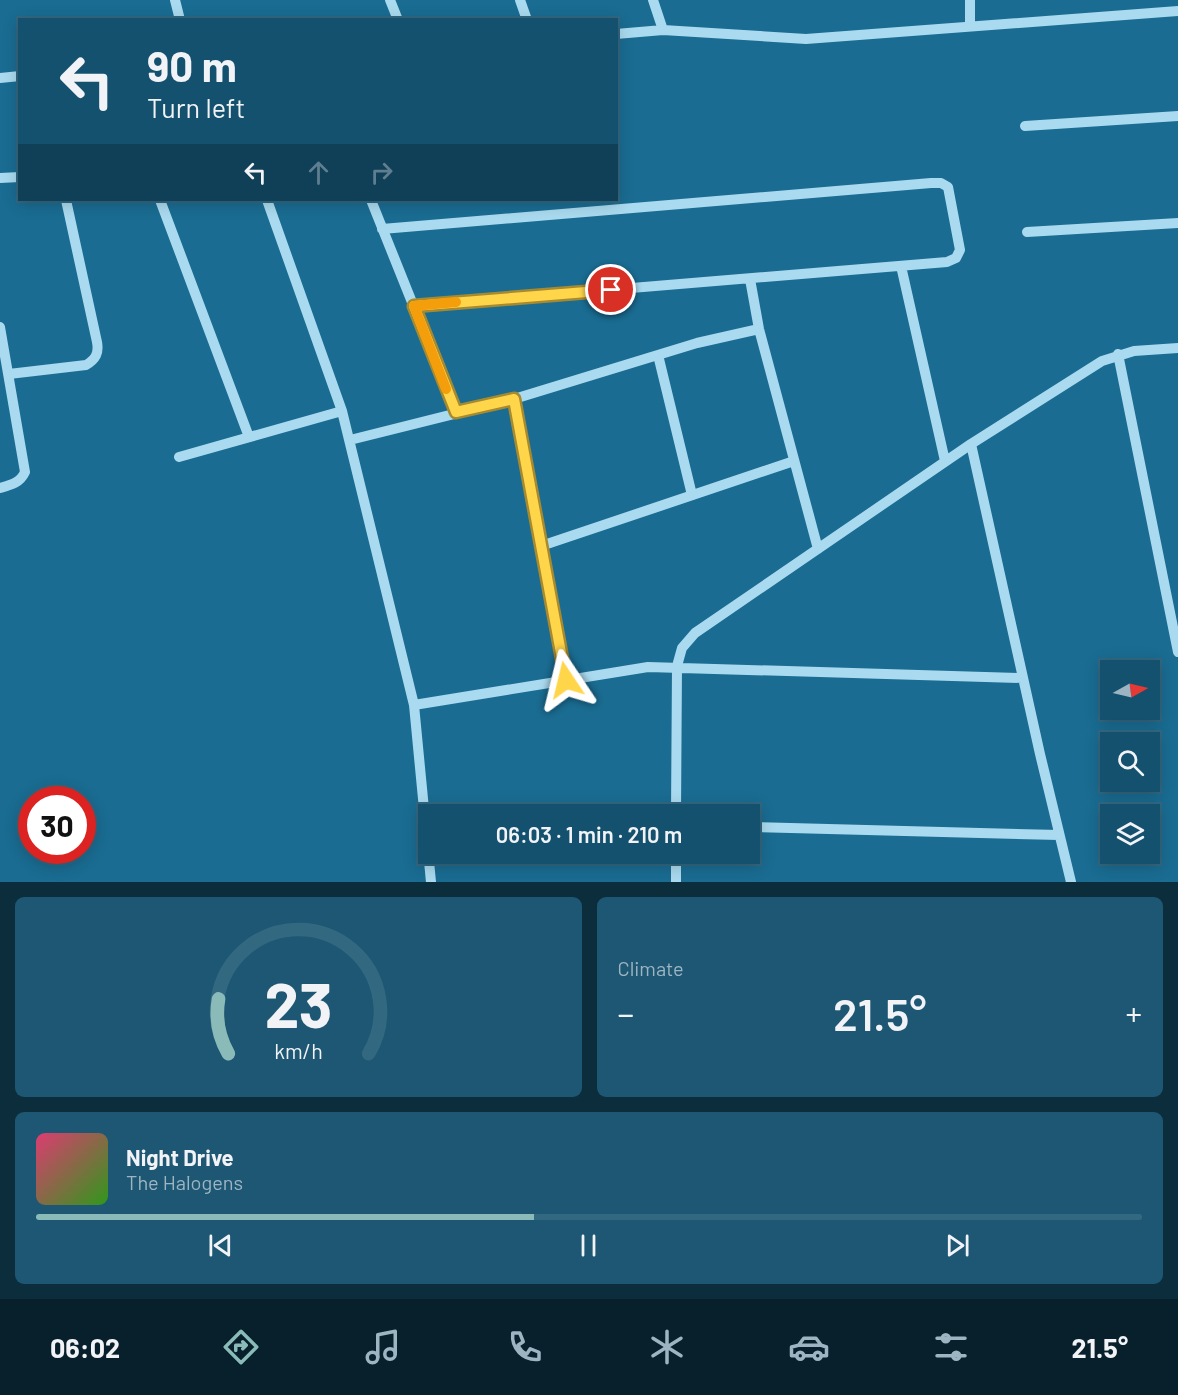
<!DOCTYPE html>
<html lang="en">
<head>
<meta charset="utf-8">
<style>
	body { margin:0; font-family:Barlow,sans-serif; background:#1d5773; color:#f1f3f6; height:100vh; display:flex; flex-direction:column; font-size:22px; white-space:nowrap }
	* { box-sizing:border-box; margin:0 }
	p { font-size:20px; color:#9db5c2 }
	.icon { flex:none; width:33px; height:33px; fill:none; stroke:currentColor; stroke-width:2; stroke-linecap:round; stroke-linejoin:round }
	.map { position:relative; height:882px; overflow:hidden }
	.details { display:flex; flex-direction:column; gap:15px; padding:15px; background:#0b2d3c; flex:1 }
	.details>* { flex:none }
	.banner { position:absolute; left:18px; top:18px; width:600px; height:183px; border-radius:0px; box-shadow:0 3px 15px #0003,0 0 0 2px #336881; background:#14516e; color:#f1f3f6; overflow:hidden }
	.needle { width:39px; rotate:82deg }
	.buttons { position:absolute; left:1100px; top:660px; display:grid; gap:12px }
	.buttons a { display:grid; place-items:center; width:60px; height:60px; border-radius:0px; background:#14516e; box-shadow:0 3px 15px #0003,0 0 0 2px #336881; font-size:30px }
	.speed { position:absolute; left:18px; top:786px; display:flex; gap:12px; font-size:30px; font-weight:700; text-align:center }
	.speed>* { display:grid; place-content:center; width:78px; height:78px; border-radius:50%; background:#14516e; box-shadow:0 3px 15px #0003,0 0 0 2px #336881; line-height:1 }
	.speed .limit { border:9px solid #d22; background:#fff; color:#111 }
	.pin { position:absolute; display:grid; place-items:center; width:51px; height:51px; color:#fff; margin:-26px; border:3px solid #fff; border-radius:50%; box-shadow:0 2px 6px #0007 }
	.me { position:absolute; width:66px; margin:-33px; rotate:350deg; stroke-linejoin:round; filter:drop-shadow(0 0 4px #0008) }
	.turn { display:flex; align-items:center; gap:21px; height:126px; padding:0 30px; font-size:27px }
	.turn .icon { width:78px; height:78px; stroke-width:2.5 }
	.turn b { display:block; font-size:42px; line-height:51px }
	.lanes { display:flex; align-items:center; height:57px; padding:0 30px; background:#0003; justify-content:center; gap:30px; direction:ltr }
	.lanes .off { opacity:.35 }
	.big { font-size:45px; font-weight:600; line-height:1.1 }
	.details .card { flex:1; display:flex; flex-direction:column; justify-content:center; gap:9px; min-width:0; padding:0 21px; border-radius:9px; background:#1d5773 }
	.details .dial { align-items:center; gap:0 }
	.dial svg { height:156px; overflow:visible; fill:none; stroke:#336881; stroke-width:7; stroke-linecap:round; text-anchor:middle }
	.dial text { fill:#f1f3f6; stroke:none }
	.song { display:flex; align-items:center; gap:18px }
	.cover { width:72px; height:72px; border-radius:9px; background:linear-gradient(135deg,hsl(340 70% 55%),hsl(110 70% 35%)) }
	.played { height:6px; border-radius:3px; background:linear-gradient(90deg,#8bbbb9 45%,#336881 45%) }
	.keys { display:flex; justify-content:space-around; direction:ltr }
	.heat { display:flex; justify-content:space-between; align-items:center; font-size:33px; direction:ltr }
	.details .tiles { flex:1; display:grid; gap:15px; grid-template-columns:1fr 1fr }
	.card:last-child { grid-column:span 2 }
	.trip { position:absolute; left:418px; top:804px; width:342px; height:60px; border-radius:0px; background:#14516e; box-shadow:0 3px 15px #0003,0 0 0 2px #336881; font-weight:600; line-height:60px; text-align:center }
	.tabs { display:flex; height:96px; justify-content:space-around; align-items:center; background:#08202c; color:#9db5c2 }
	.tabs .icon { width:42px; height:42px }
	.tabs .on { color:#8bbbb9 }
	.tabs b { font-size:27px; color:#f1f3f6 }
	.map>svg:first-child { display:block }
</style>
</head>
<body>
<div class="map">
<svg width="1178" height="882" viewBox="0 0 1178 882">
	<rect width="100%" height="100%" fill="#1a6c92"/>
	<g fill="none" stroke-linecap="round" stroke-linejoin="round">
		<path stroke="#aadaef" stroke-width="10" d="M175 0 180 20
			M390 0 398 20
			M520 0 527 20
			M653 0 663 30
			M970 25V0
			M616 34 663 30 806 39 1178 11
			M0 78 20 76
			M1025 126 1178 116
			M0 178 20 177
			M160 200 249 437
			M267 200 342 411 414 705 431 882
			M371 200 456 412
			M382 229 931 183H941L948 187 960 250 956 258 947 262 414 306
			M1027 232 1178 223
			M901 266 945 461
			M750 279 759 329 818 549
			M0 327 25 472C20 483 11 485 0 488
			M1118 354 1178 652
			M658 355 692 495
			M9 374 86 365C96 359 99 353 97 342L66 200
			M514 399 566 680
			M350 440 514 399 697 343 759 329
			M971 444 1040 754 1071 882
			M179 457 342 411
			M541 546 794 461
			M414 705 648 667 1022 678
			M676 814 677 666 682 648 695 633 971 444 1102 361 1134 351 1178 348
			M750 827 1059 835
			M676 882V854"/>
	</g>
	<g fill="none" stroke-linecap="round" stroke-linejoin="round">
		<defs>
			<path id="route" d="M566 680 514 399 456 412 414 306 611 290"/>
		</defs>
		<use href="#route" stroke="#a68a30" stroke-width="15"/>
		<use href="#route" stroke="#ffd54a" stroke-width="10"/>
		<path stroke="#f59e0b" stroke-width="10" d="M446 389 414 306 456 302"/>
	</g>
</svg>
<div class="buttons">
<a><svg class="needle" viewBox="-14 -14 28 28"><path d="M0-13l5 13h-10z" fill="#e53935"/><path d="M0 13l5-13h-10z" fill="#9db5c2"/></svg></a>
<a><svg class="icon" aria-label="search" viewBox="0 0 24 24"><circle cx="10" cy="10" r="6"/><path d="M15 15l6 6"/></svg></a>
<a><svg class="icon" aria-label="layers" viewBox="0 0 24 24"><path d="M12 4l9 5-9 5-9-5zM3 14l9 5 9-5"/></svg></a>
</div>
<div class="speed"><div class="limit">30</div></div>
<div class="pin" style="left:611px;top:290px;background:#d93025"><svg class="icon" aria-label="arrive" viewBox="0 0 24 24"><path d="M6 21V4h12l-3 4 3 4H6"/></svg></div>
<svg class="me" style="left:566px;top:680px" viewBox="-20 -20 40 40"><path d="M0-17L14 15 0 8-14 15z" fill="#ffd54a" stroke="#fff" stroke-width="4"/></svg>
<div class="trip">06:03 · 1 min · 210 m</div>
<div class="banner">
<div class="turn"><svg class="icon" aria-label="left" viewBox="0 0 24 24"><path d="M17 20v-9H6M10 6l-5 5 5 5"/></svg><div><b>90 m</b>Turn left</div></div>
<div class="lanes"><svg class="icon" aria-label="left" viewBox="0 0 24 24"><path d="M17 20v-9H6M10 6l-5 5 5 5"/></svg><svg class="icon off" aria-label="ahead" viewBox="0 0 24 24"><path d="M12 20V5M6 11l6-6 6 6"/></svg><svg class="icon off" aria-label="right" viewBox="0 0 24 24"><path d="M7 20v-9h11M14 6l5 5-5 5"/></svg></div>
</div>
</div>
<section class="details">
<div class="tiles">
<div class="card dial"><svg viewBox="0 0 100 80">
<path d="M14 69A42 42 0 1 1 86 69"/>
<path d="M14 69A42 42 0 0 1 9 41" stroke="#8bbbb9"/>
<text x="50" y="56" font-size="32" font-weight="700">23</text>
<text x="50" y="72" font-size="11">km/h</text>
</svg></div>
<div class="card"><p>Climate</p>
<div class="heat"><a>−</a><b class="big">21.5°</b><a>+</a></div>
</div>
<div class="card">
<div class="song"><i class="cover"></i><div><b>Night Drive</b><p>The Halogens</p></div></div>
<div class="played"></div>
<div class="keys"><svg class="icon" aria-label="previous" viewBox="0 0 24 24"><path d="M18 5L8 12l10 7zM5 5v14"/></svg><svg class="icon" aria-label="pause" viewBox="0 0 24 24"><path d="M8 5v14M16 5v14"/></svg><svg class="icon" aria-label="next" viewBox="0 0 24 24"><path d="M6 5l10 7-10 7zM19 5v14"/></svg></div>
</div>
</div>
</section>
<nav class="tabs">
<b>06:02</b>
<svg class="icon on" aria-label="directions" viewBox="0 0 24 24"><path d="M12 3l9 9-9 9-9-9zM9 14v-3h6M13 9l2 2-2 2"/></svg>
<svg class="icon" aria-label="music" viewBox="0 0 24 24"><path d="M9 18V5l10-2v13"/><circle cx="6" cy="18" r="3"/><circle cx="16" cy="16" r="3"/></svg>
<svg class="icon" aria-label="phone" viewBox="0 0 24 24"><path d="M5 4h4l2 5-3 2q2 4 5 5l2-3 5 2v4C11 20 4 13 5 4z"/></svg>
<svg class="icon" aria-label="climate" viewBox="0 0 24 24"><path d="M12 3v18M4 7l16 10M4 17L20 7"/></svg>
<svg class="icon" aria-label="car" viewBox="0 0 24 24"><path d="M5 17H2v-5l4-1 3-4h7l3 4 3 1v5h-3M9 17h6M6 11h13"/><circle cx="7" cy="17" r="2"/><circle cx="17" cy="17" r="2"/></svg>
<svg class="icon" aria-label="filters" viewBox="0 0 24 24"><path d="M4 7h16M4 17h16"/><circle cx="9" cy="7" r="2"/><circle cx="15" cy="17" r="2"/></svg>
<b>21.5°</b>
</nav>
</body>
</html>
